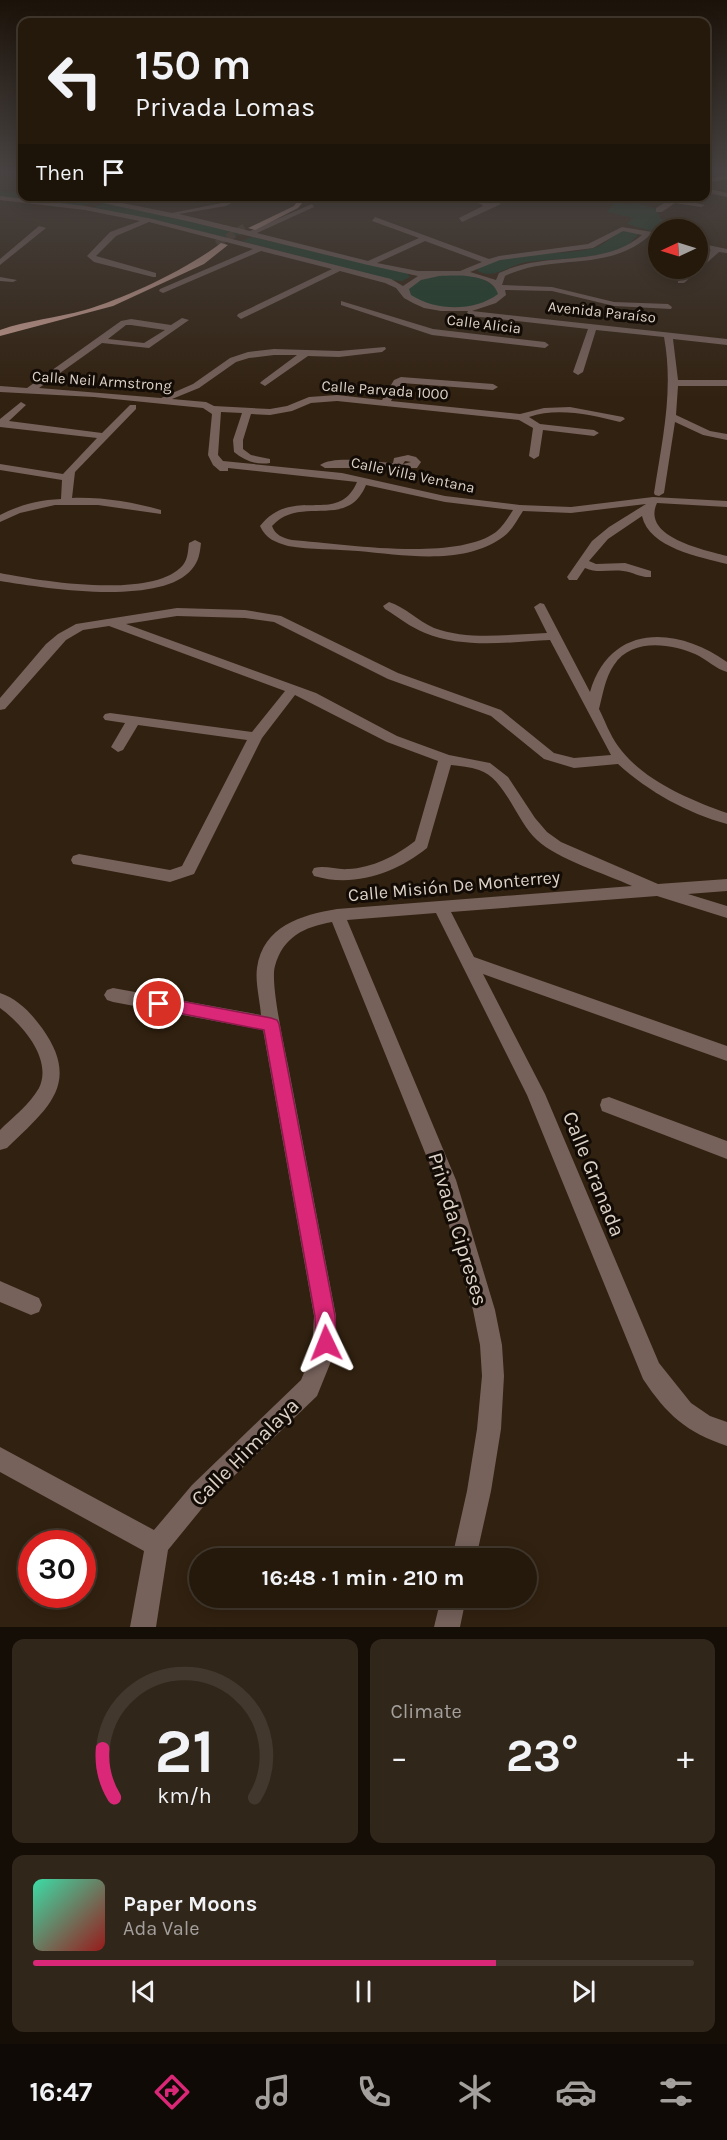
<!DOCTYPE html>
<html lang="en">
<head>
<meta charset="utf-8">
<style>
	body { margin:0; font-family:Karla,sans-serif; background:#31261a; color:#f1f3f6; height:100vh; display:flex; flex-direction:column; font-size:22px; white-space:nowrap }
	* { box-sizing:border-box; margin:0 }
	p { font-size:20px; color:#a3a09d }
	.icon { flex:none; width:33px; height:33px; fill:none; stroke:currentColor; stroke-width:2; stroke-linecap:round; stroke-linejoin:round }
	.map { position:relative; height:1627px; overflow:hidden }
	.details { display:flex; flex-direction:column; gap:12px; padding:12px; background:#140e07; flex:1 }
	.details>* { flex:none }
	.guide { position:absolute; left:18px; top:18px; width:692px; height:183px; border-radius:12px; box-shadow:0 3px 15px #0003,0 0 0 2px #42382d; background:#25190c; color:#f1f3f6; overflow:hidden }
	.needle { width:39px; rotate:266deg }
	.controls { position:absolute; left:648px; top:219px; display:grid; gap:12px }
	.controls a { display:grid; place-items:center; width:60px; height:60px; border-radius:50%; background:#25190c; box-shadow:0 3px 15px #0003,0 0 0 2px #42382d; font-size:30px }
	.speed { position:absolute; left:18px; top:1530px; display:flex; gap:12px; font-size:30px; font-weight:700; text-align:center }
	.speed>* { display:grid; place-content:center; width:78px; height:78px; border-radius:50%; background:#25190c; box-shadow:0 3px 15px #0003,0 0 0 2px #42382d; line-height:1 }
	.speed .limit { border:9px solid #d22; background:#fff; color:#111 }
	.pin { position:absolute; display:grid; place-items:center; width:51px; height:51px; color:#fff; margin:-26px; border:3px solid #fff; border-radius:50%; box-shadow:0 2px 6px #0007 }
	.me { position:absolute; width:66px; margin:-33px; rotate:358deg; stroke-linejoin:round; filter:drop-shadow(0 0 4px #0008) }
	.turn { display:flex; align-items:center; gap:21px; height:126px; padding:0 18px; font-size:27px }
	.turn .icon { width:78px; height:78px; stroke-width:2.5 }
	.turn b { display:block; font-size:42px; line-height:51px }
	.then { display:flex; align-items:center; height:57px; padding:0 18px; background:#0003; gap:12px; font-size:22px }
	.big { font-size:45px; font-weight:700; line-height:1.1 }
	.details .card { flex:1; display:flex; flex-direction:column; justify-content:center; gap:9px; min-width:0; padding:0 21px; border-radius:12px; background:#31261a }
	.details .dial { align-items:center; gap:0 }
	.dial svg { height:156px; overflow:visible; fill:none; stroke:#42382d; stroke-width:7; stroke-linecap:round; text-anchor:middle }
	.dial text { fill:#f1f3f6; stroke:none }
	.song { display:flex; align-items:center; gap:18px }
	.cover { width:72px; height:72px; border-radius:9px; background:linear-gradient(135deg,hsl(160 70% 55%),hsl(0 70% 35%)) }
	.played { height:6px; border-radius:3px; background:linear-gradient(90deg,#db2777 70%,#42382d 70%) }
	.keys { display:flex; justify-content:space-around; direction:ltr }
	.heat { display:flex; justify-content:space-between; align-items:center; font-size:33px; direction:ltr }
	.details .tiles { flex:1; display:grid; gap:12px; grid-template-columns:1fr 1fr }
	.card:last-child { grid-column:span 2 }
	.trip { position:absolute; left:189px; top:1548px; width:348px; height:60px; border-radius:30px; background:#25190c; box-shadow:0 3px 15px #0003,0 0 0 2px #42382d; font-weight:700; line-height:60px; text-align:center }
	.dock { display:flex; height:96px; justify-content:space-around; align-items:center; background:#0f0a05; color:#a3a09d }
	.dock .icon { width:42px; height:42px }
	.dock .current { color:#db2777 }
	.dock b { font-size:27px; color:#f1f3f6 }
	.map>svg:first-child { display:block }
</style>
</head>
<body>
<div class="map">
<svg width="727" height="1627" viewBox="0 0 727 1627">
	<rect width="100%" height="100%" fill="#312110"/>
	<path fill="#163e29" d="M0 191 22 193V196L57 197 92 202 82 206 0 198Z
		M615 202 630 205 633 202 657 209C659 222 668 224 680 228L658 230V233L627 224 633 218 607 212Z
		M103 203 128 206 241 234 228 238 93 208Z
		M622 230 639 233C633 241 626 247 618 250 588 260 556 258 526 262 509 265 495 280 478 271V269C513 247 556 258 594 248 605 245 613 235 622 230Z
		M252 237 407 273 410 277 402 281 390 280 242 241Z
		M442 274C464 275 486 273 499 293 488 311 445 310 427 304 421 302 416 298 410 295L408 289 418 280Z"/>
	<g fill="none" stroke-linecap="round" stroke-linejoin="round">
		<path stroke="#4b3c2b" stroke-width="8" stroke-dasharray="8 4" stroke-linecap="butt" d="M217 244 247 226"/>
		<path fill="#76615b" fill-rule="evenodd" d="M727 175V179L705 183V179Z
			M705 188 727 193V197L705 192Z
			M0 196 85 206 148 218 391 279 403 286 418 276 368 265 187 221 70 196H88L172 213 222 203 236 196H245L226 206 179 214 250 231 312 204 314 207 257 233 368 261 419 238 372 221 375 217 489 259 499 256 588 244 622 227 658 233V237L649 236C607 273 553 253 505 276L502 285 552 287 614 302 668 304 672 307 671 309 614 306 552 291 505 290 506 295 496 303 472 311 727 339V345L673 339 678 380H727V386H678L676 415 710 431 727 434V440L703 435 675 422 664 493 659 496 655 495 654 493C662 441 674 390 664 337L596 330 583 372 578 375 573 372 588 329 471 316 467 313 468 311H441L424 308 413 303 404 298 396 288 385 283 340 271 241 319 237 316 238 314 332 269 261 251 163 293 159 291 160 289 253 249 149 222 116 236 96 256 156 273V277H153L94 262 87 256 110 232 140 221 85 210 0 200ZM623 231 642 235C602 269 546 250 499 273L496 280 470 272 500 260 593 248ZM425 241 482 262 460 271H418L377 263ZM439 276C457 275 492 273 498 294 474 312 436 311 411 295L409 289 421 280Z
			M262 196H276L290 201 287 203Z
			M408 196H417L402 202V200Z
			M453 196 492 199 501 204 462 222 459 218 483 206 481 204Z
			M611 196H619L610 203H606V201Z
			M676 196H685L681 200 705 205 701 207 675 203 662 212H656V208Z
			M39 226 46 228 0 265V259Z
			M698 243 727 249V253L719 252 684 283H678V279L690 268H698V262L711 250 698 247Z
			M0 277 17 280 13 282 0 281Z
			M341 301 433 329 545 342 549 345 545 348 432 335 341 305Z
			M182 318 189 320 149 348 102 343 39 388 161 398 193 384 230 358 248 352 274 349 339 351 385 347 386 349 382 352 339 357 308 356 265 386 260 383 262 381 297 355H274L249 358 236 362 199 388 172 399 206 402 214 406 270 409 287 406 309 397 337 395 382 400 394 380 401 377 493 384 498 387 493 390 402 383 391 401 520 414 544 408 570 407 623 417 625 419 620 422C591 415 558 407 529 417L540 424 594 430 599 433 594 436 543 430 539 456 534 459 529 456 533 428 519 420 337 401 311 403 292 411 270 415 251 414 243 440V449L251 455 270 459V463C256 465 245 461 234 452L233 440 242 413 221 412 218 455 223 461 342 473 445 496 520 505 571 507 653 497 727 501V507L657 503C641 537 704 550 727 556V564C700 557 649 548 642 516L608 539 589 561 596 564 625 563 651 571V577C641 578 633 572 623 571 610 569 598 574 585 568L577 580H569L567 577 592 541 609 527 646 504 571 513 523 511C517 520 512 531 503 537 463 566 404 555 358 551 335 549 311 550 288 546 275 542 266 539 260 526 293 484 338 527 357 482L228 468V471H220L213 465 208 455 212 414 203 408 94 397 0 392V386L27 388 121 321 131 319 171 325ZM126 325H131L165 330 144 343 108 339ZM366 485 445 502 513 510C508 518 503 526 496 532 455 562 343 544 292 540 283 538 275 535 272 526 301 494 347 531 366 485Z
			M21 402 26 405 9 421 102 433 130 405H136V409L75 472 72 498C102 497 132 502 161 510V514L98 505H55L20 513 0 522V515C19 505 39 500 61 499L62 480 0 470V464L63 474 97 438 0 427V419Z
			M408 455 416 457 421 462 417 468H325L320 465C333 455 376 462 393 463L394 458ZM405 461 411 462 403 464Z
			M195 540 201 543C200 552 199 561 192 569 161 607 44 588 0 581V573C40 581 154 600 183 565 188 559 188 550 189 543Z
			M389 602C405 607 418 621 434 628 469 641 511 634 547 633L534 607 540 603 544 604 590 692C610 623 677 626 727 662V672C716 669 706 659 695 654 670 643 631 638 614 665 605 678 603 694 599 709 605 721 610 735 618 746 642 780 690 800 727 813V824C687 813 649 792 618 764L574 768 544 759 491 716 388 679 274 622 245 618 177 616 126 624 316 693 397 736 449 755 490 763 508 777 535 818 547 832 561 842 658 884 727 879V891L688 894 727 906V918L657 896 451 912 474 957 727 1046V1061L483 974 545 1094 659 1363 691 1403 710 1416 727 1422V1446C686 1432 667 1415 643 1379L527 1095 436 913 347 920 456 1180 495 1310 502 1345 504 1376 501 1429 491 1491 476 1558H452L467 1491 477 1429 482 1376 480 1345 473 1310 436 1180 332 922C304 927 283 937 275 966 270 982 284 1045 288 1065 304 1149 320 1232 336 1316L334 1354 317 1396 208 1501 168 1550 156 1627H130L144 1551 0 1472V1447L154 1530 192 1485 301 1380 312 1354 314 1316 263 1030 113 1002 107 1000 104 995 107 990 113 988 261 1015C260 1001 255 982 257 968 263 926 301 915 337 909L632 886C606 874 557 859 537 840 517 822 505 778 479 770 470 767 460 766 451 765L427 848C396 873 354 888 314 876L312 872 314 868C325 865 337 870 348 869 372 868 396 856 415 841L438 761 387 742 295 695 262 738 194 874 170 882 73 864 71 860 73 856 79 854 170 870 182 866 247 740 138 725 123 750 118 752 111 747 125 723 105 720 103 717 105 714 110 713 252 732 285 691 109 626 83 630 66 640 5 709 0 710V698L46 644 58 634 76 624 177 608 245 610 281 616 398 673 501 710 554 753 574 758 611 755 550 640C509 642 464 649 425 633 410 627 398 617 385 609L383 606Z
			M0 993C18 999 31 1013 42 1028 82 1084 47 1109 7 1148L0 1150V1130C13 1117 30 1104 39 1088 53 1059 22 1024 0 1008Z
			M609 1097 727 1141V1159L602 1111 600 1105 602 1099Z
			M0 1281 39 1298 42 1305 39 1312 31 1315 0 1302Z
			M441 1598H466L460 1627H434Z"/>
		<path fill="#c79c90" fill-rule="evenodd" d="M301 196H308L298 208 255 230 248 228 294 206Z
			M221 243 228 245 204 264 113 306 0 336V330C28 320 57 318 85 310 126 298 187 269 221 243Z"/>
	</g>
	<linearGradient id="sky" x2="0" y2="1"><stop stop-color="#1b1209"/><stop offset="0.43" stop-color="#484342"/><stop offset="1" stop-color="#484342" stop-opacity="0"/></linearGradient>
	<rect width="727" height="399" fill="url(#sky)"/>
	<path fill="#db2777" stroke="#8e194d" stroke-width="1.5" d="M159 997 271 1018 277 1020 279 1024 335 1316 336 1343 333 1350 326 1353 319 1350 316 1343 315 1316 264 1030 153 1008 151 1004 153 999Z"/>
	<g text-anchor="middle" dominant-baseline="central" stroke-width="6" stroke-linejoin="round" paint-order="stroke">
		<g font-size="15" fill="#ddd2c7" stroke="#130c06">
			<text transform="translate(602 312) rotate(6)">Avenida Paraíso</text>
			<text transform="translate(484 324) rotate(7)">Calle Alicia</text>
			<text transform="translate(102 381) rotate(4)">Calle Neil Armstrong</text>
			<text transform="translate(385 390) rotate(4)">Calle Parvada 1000</text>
			<text transform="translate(413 475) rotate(12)">Calle Villa Ventana</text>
		</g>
		<g font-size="18" fill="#ddd2c7" stroke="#130c06">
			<text transform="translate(454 886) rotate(-5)">Calle Misión De Monterrey</text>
		</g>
		<g font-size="21" fill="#ddd2c7" stroke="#130c06">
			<text transform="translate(594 1174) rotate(68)">Calle Granada</text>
			<text transform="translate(458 1229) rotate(73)">Privada Cipreses</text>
			<text transform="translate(245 1452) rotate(-45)">Calle Himalaya</text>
		</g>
	</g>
</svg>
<div class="controls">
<a><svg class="needle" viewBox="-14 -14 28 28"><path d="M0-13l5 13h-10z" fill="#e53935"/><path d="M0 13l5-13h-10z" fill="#a3a09d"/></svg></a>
</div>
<div class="speed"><div class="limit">30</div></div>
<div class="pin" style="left:159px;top:1004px;background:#d93025"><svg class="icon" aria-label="arrive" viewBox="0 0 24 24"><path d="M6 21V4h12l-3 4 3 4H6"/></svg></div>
<svg class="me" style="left:326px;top:1343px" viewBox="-20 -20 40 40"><path d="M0-17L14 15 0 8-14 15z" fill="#db2777" stroke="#fff" stroke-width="4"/></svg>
<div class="trip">16:48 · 1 min · 210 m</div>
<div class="guide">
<div class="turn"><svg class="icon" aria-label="left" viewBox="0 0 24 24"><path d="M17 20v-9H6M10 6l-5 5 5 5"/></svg><div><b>150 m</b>Privada Lomas</div></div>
<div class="then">Then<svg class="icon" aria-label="arrive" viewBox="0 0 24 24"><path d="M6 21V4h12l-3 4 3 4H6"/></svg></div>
</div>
</div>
<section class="details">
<div class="tiles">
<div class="card dial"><svg viewBox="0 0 100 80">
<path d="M14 69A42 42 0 1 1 86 69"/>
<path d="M14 69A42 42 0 0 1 8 44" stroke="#db2777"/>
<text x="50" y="56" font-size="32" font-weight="700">21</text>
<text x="50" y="72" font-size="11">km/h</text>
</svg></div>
<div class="card"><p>Climate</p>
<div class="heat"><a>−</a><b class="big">23°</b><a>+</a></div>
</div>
<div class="card">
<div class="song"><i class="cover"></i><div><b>Paper Moons</b><p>Ada Vale</p></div></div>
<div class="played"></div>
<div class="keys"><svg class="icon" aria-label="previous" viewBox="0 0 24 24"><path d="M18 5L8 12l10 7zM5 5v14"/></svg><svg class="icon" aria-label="pause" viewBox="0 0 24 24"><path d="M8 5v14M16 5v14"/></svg><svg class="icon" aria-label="next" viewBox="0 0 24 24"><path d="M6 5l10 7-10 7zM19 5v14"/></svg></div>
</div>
</div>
</section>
<nav class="dock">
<b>16:47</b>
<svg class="icon current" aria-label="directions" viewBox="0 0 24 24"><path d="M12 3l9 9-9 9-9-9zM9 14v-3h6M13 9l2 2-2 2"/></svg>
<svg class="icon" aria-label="music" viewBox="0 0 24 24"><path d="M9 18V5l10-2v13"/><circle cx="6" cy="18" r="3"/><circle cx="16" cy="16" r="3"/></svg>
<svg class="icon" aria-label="phone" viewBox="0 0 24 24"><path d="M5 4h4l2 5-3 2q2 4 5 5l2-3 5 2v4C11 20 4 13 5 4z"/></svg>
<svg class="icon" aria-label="climate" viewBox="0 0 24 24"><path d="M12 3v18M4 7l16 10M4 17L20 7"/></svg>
<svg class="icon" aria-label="car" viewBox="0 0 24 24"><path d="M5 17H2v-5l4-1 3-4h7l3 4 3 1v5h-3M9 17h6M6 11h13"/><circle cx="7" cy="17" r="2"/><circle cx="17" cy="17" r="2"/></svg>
<svg class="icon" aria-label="filters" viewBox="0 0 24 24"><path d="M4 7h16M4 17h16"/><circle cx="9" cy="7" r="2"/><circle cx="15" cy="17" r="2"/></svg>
</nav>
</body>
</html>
